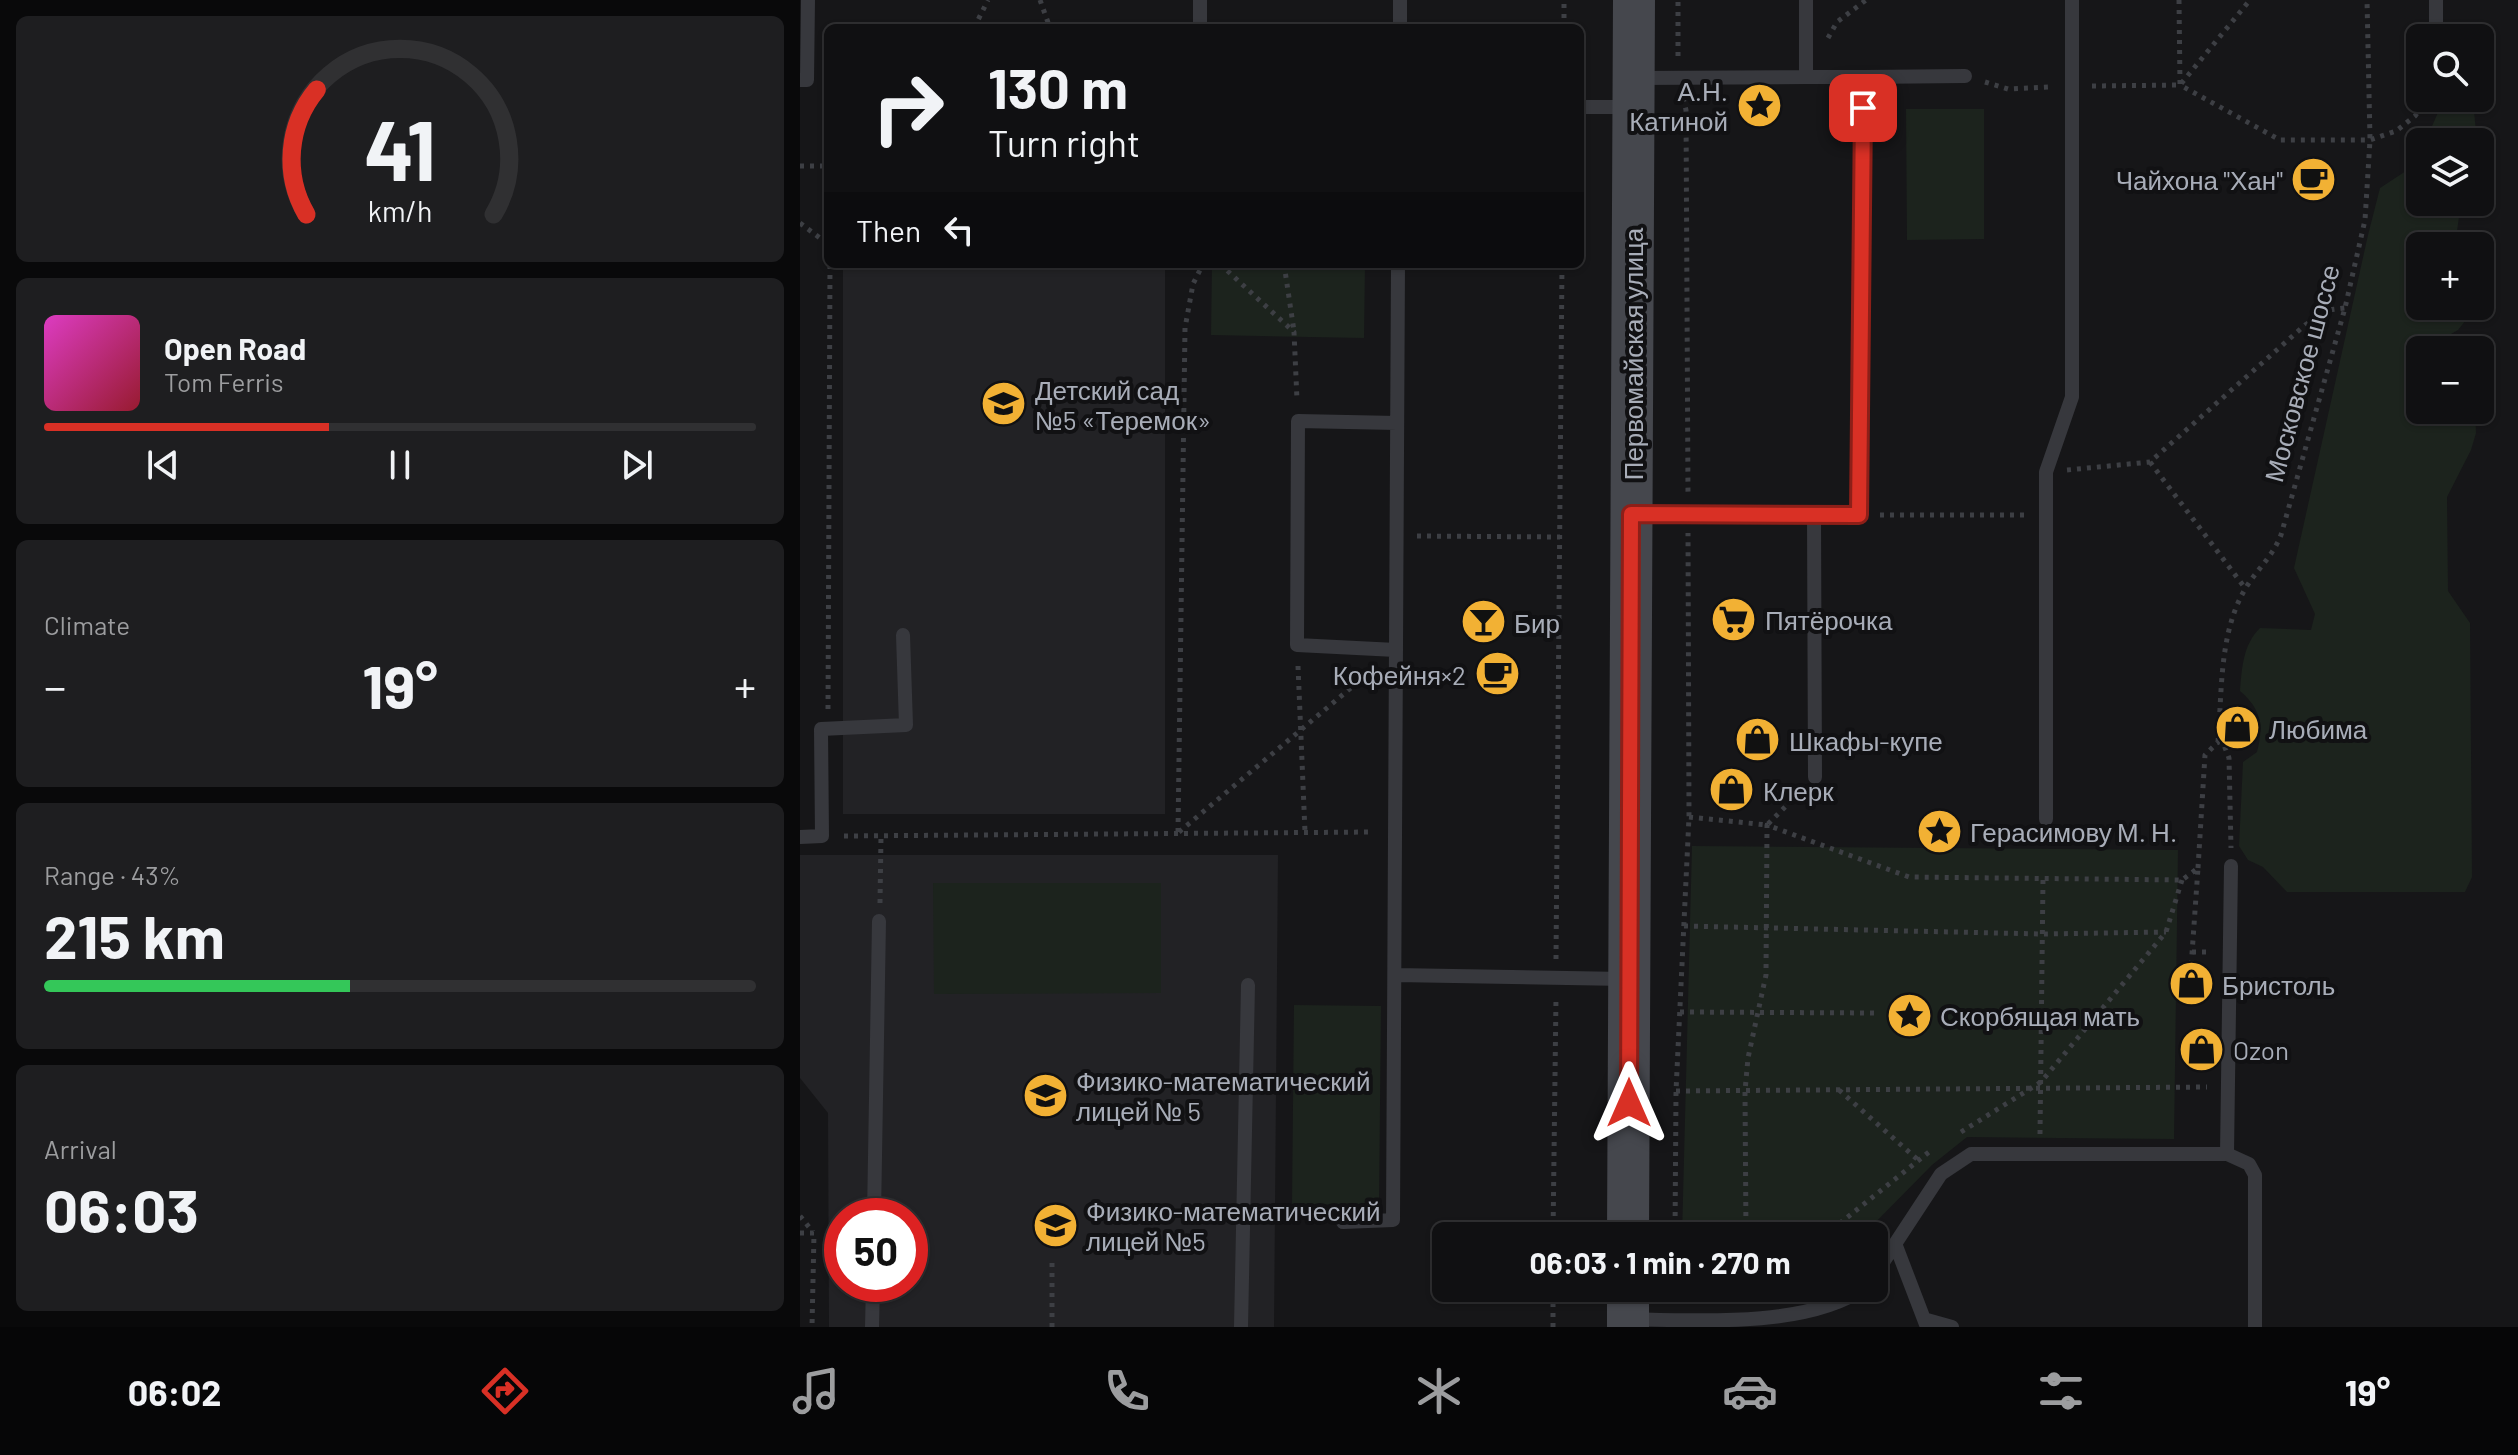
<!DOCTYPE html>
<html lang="en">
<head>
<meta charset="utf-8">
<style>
	body { margin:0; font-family:Barlow,sans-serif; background:#1e1e20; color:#f1f3f6; height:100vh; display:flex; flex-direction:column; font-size:30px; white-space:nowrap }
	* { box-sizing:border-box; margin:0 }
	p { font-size:26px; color:#9c9d9f }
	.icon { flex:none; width:44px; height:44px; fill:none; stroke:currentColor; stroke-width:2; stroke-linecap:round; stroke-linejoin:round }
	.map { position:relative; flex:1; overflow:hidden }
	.side { display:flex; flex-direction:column; gap:16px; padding:16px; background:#09090a; width:800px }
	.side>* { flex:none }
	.top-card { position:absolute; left:24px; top:24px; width:760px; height:244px; border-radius:12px; box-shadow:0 2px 6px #0004,0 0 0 2px #303032; background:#101012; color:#f1f3f6; overflow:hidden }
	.buttons { position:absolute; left:1606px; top:24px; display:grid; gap:16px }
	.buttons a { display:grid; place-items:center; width:88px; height:88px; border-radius:12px; background:#101012; box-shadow:0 2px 6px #0004,0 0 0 2px #303032; font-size:40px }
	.speed { position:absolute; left:24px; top:1198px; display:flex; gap:16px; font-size:40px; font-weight:700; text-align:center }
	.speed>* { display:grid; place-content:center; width:104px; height:104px; border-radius:50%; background:#101012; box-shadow:0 2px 6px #0004,0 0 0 2px #303032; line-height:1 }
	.speed .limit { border:12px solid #d22; background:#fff; color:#111 }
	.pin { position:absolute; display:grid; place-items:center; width:68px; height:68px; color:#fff; margin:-34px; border-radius:16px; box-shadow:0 4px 12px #0006 }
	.me { position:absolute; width:88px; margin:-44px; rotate:0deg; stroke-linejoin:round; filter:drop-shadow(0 0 6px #0008) }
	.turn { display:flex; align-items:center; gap:28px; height:168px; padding:0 32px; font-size:36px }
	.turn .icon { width:104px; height:104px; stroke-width:2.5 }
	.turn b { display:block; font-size:56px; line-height:68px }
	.then { display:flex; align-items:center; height:76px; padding:0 32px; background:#0003; gap:16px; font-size:30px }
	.big { font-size:60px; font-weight:700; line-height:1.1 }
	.side .widget { flex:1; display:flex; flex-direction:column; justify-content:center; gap:12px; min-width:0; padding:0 28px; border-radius:12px; background:#1e1e20 }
	.side .dial { align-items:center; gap:0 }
	.dial svg { height:208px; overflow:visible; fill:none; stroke:#303032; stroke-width:7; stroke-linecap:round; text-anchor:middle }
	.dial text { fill:#f1f3f6; stroke:none }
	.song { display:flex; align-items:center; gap:24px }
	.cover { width:96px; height:96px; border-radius:12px; background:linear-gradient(135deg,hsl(310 70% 55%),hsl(350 70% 35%)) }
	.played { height:8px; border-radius:4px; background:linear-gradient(90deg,#d93025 40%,#303032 40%) }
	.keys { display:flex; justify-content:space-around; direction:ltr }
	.heat { display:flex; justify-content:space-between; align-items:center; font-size:44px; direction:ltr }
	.charge { height:12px; border-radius:6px; background:linear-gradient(90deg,#34c759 43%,#303032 0) }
	.trip { position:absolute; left:632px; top:1222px; width:456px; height:80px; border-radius:12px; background:#101012; box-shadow:0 2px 6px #0004,0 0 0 2px #303032; font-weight:700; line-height:80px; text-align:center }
	.tab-bar { display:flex; height:128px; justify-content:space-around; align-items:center; background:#060607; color:#9c9d9f }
	.tab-bar .icon { width:56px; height:56px }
	.tab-bar .active { color:#d93025 }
	.tab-bar b { font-size:36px; color:#f1f3f6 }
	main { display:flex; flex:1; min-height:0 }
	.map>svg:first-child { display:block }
</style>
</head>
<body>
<main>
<section class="side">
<div class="widget dial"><svg viewBox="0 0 100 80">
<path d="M14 69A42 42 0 1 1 86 69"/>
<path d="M14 69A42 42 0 0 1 18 21" stroke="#d93025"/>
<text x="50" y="56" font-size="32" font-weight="700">41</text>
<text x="50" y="72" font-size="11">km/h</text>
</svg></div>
<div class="widget">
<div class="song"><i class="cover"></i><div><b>Open Road</b><p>Tom Ferris</p></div></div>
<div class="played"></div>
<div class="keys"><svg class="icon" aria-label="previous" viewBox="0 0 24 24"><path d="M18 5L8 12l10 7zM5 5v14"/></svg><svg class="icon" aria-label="pause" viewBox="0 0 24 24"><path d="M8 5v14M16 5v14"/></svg><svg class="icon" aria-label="next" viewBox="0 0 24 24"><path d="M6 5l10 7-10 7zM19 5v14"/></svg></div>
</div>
<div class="widget"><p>Climate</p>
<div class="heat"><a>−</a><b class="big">19°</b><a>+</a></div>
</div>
<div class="widget"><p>Range · 43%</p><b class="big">215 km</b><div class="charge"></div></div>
<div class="widget"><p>Arrival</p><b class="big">06:03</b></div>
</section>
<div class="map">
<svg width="1718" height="1327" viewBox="0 0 1718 1327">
	<rect width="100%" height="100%" fill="#161618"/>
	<path fill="#222225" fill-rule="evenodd" d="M43 264H365V814H43Z
		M0 855H478L474 1327H29L28 1113 0 1078ZM42 1216H110V1284H42Z"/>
	<path fill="#1c231d" d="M1657 106 1674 111 1677 142H1625L1640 108Z
		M1106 109H1184V239L1107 240Z
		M1620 158V202H1661L1655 246H1620V306H1677L1658 330 1642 339V350H1620V410H1675L1676 433 1671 450 1647 497 1648 591 1670 623 1672 877 1665 892H1487L1463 867 1448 860 1439 846 1443 762 1457 752C1464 725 1461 709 1440 691 1442 667 1443 645 1460 628L1511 630 1515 614 1494 568 1568 235 1580 188 1609 169Z
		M412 264H565L564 338 411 335Z
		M892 846 1378 850 1374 1139 1167 1137 1132 1165 1062 1236H882Z
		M133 883H361V993L134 994Z
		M494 1005 581 1006 579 1205 492 1204Z"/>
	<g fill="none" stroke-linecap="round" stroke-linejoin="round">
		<path stroke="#3d3f44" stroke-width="5" stroke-dasharray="4 6" stroke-linecap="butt" d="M240 0 250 28
			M1379 0 1380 85 1480 140H1570L1596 131 1615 116 1628 98
			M174 28 188 0
			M764 28V0
			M1028 38 1037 22 1066 0
			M878 56V0
			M1185 82 1208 89 1250 87
			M1292 86 1380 85 1450 0
			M883 98 886 110 888 495
			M0 166H28
			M0 223 28 244
			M420 264 494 332 497 400
			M484 264 494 331
			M1350 462 1445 588
			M1267 470 1350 462 1505 325 1529 310 1545 308
			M1080 515H1226
			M617 536 760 537
			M498 666 505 832
			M28 709 30 264
			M1418 742C1422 693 1419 635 1444 591 1455 571 1472 558 1481 535L1545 308 1565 220 1570 140 1567 0
			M889 817 967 825 1002 790
			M378 832 385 328 393 284 403 264
			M379 832 571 671
			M44 836 574 832
			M1398 868 1405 755 1418 742 1424 745 1429 758 1431 848
			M80 903 81 836
			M884 926 1242 934 1366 932
			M1392 952H1411
			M756 959 762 264
			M880 1012 1076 1013
			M1039 1090 1117 1159
			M876 1091 1407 1087
			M1161 1132 1241 1082 1366 932 1382 880
			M1240 1134 1243 879
			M0 1216 13 1232
			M875 1229 946 1231
			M0 1233H14L12 1327
			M753 1236 756 997
			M875 1236 876 1091 889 817 888 533
			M946 1236 945 1091 948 1058 966 975 967 825 1109 877 1382 880 1398 868 1391 968
			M1024 1236 1129 1152
			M946 1288V1299
			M951 1296 961 1288
			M252 1327V1260
			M753 1327V1288"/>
		<path stroke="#37383d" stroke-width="14" d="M1006 0V77H1064L1059 515 1014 516 1015 777
			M1636 0V38
			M400 28V0
			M600 28V0
			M1064 77 1165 76
			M838 78 1006 77
			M0 80H7L8 0
			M780 107H832
			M835 514 1014 516
			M596 650 497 645 498 421 597 423
			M1246 819V472L1272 397V0
			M0 837 22 836 21 729 106 725 103 635
			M596 975 825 979
			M1427 1154 1431 866
			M74 1216 79 921
			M543 1222 593 1220 598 264
			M1096 1246 1127 1327
			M1074 1276 1141 1174 1171 1154H1427L1449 1164 1455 1175V1327
			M832 1319C901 1321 1009 1327 1064 1288
			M1127 1320 1152 1327
			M72 1327 73 1284
			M441 1327 448 985"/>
		<path stroke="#45474d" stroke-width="42" d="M828 1236 834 0
			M828 1327V1288"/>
	</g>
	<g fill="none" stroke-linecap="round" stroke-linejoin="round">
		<defs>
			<path id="route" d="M829 1103 831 514 1059 515 1063 108"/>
		</defs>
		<use href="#route" stroke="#8d1f18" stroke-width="20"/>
		<use href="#route" stroke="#d93025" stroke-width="14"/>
	</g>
	<defs>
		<symbol id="sight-disc" viewBox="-11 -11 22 22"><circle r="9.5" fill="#f2b134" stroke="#111113"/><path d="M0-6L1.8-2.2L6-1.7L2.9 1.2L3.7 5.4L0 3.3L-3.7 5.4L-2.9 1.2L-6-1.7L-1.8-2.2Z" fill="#111"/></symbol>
		<symbol id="cafe-disc" viewBox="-11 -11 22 22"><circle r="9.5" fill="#f2b134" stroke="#111113"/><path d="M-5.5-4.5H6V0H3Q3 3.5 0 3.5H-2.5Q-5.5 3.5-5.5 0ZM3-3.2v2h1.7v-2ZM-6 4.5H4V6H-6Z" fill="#111"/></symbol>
		<symbol id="school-disc" viewBox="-11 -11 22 22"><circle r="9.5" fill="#f2b134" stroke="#111113"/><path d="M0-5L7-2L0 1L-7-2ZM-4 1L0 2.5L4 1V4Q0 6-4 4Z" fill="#111"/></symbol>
		<symbol id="supermarket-disc" viewBox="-11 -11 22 22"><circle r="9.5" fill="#f2b134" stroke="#111113"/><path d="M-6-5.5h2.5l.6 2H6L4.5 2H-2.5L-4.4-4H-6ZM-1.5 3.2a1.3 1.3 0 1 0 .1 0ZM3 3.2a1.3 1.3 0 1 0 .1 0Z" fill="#111"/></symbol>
		<symbol id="bar-disc" viewBox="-11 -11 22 22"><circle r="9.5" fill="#f2b134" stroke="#111113"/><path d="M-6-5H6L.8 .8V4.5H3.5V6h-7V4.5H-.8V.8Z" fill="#111"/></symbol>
		<symbol id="shop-disc" viewBox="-11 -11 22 22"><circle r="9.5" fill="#f2b134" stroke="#111113"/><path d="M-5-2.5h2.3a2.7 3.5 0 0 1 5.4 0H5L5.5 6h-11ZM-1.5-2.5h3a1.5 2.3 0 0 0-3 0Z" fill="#111"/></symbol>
	</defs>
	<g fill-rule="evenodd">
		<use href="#sight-disc" x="934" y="80" width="51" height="51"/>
		<use href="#cafe-disc" x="1488" y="154" width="51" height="51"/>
		<use href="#school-disc" x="178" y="378" width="51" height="51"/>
		<use href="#supermarket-disc" x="908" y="594" width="51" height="51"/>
		<use href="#bar-disc" x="658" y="596" width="51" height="51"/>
		<use href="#cafe-disc" x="672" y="648" width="51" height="51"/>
		<use href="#shop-disc" x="1412" y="702" width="51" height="51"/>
		<use href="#shop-disc" x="932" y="714" width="51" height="51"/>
		<use href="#shop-disc" x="906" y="764" width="51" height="51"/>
		<use href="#sight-disc" x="1114" y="806" width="51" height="51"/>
		<use href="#shop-disc" x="1366" y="958" width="51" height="51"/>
		<use href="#sight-disc" x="1084" y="990" width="51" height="51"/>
		<use href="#shop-disc" x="1376" y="1024" width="51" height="51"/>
		<use href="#school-disc" x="220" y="1070" width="51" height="51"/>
		<use href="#school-disc" x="230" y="1200" width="51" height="51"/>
	</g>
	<g text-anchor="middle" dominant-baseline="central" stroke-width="8" stroke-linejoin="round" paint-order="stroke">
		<g font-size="26" fill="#a8adb8" stroke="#111113" text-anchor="start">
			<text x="928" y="90" text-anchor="end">А.Н.<tspan x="928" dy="30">Катиной</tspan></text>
			<text x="1483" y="179" text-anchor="end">Чайхона "Хан"</text>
			<text x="235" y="389">Детский сад<tspan x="235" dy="30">№5 «Теремок»</tspan></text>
			<text x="965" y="619">Пятёрочка</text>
			<text x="714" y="622">Бир</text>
			<text x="666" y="674" text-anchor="end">Кофейня×2</text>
			<text x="1469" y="728">Любима</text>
			<text x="989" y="740">Шкафы-купе</text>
			<text x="963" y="790">Клерк</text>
			<text x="1170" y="831">Герасимову М. Н.</text>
			<text x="1422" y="984">Бристоль</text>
			<text x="1140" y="1015">Скорбящая мать</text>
			<text x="1433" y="1049">Ozon</text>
			<text x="276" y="1080">Физико-математический<tspan x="276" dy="30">лицей № 5</tspan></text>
			<text x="286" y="1210">Физико-математический<tspan x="286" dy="30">лицей №5</tspan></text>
		</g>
		<g font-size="26" fill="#a8adb8" stroke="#111113">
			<text transform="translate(832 354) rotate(-90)">Первомайская улица</text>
			<text transform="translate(1501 373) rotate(-75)">Московское шоссе</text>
		</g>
	</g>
</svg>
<div class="buttons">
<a><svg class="icon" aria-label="search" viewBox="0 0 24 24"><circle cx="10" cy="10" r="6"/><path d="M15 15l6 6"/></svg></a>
<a><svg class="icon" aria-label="layers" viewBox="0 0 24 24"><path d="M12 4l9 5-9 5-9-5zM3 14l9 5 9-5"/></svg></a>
<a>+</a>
<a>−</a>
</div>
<div class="speed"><div class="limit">50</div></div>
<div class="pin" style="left:1063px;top:108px;background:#d93025"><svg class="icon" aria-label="arrive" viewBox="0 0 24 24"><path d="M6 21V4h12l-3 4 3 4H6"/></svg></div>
<svg class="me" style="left:829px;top:1103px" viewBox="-20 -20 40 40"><path d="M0-17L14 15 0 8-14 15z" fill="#d93025" stroke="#fff" stroke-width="4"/></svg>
<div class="trip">06:03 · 1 min · 270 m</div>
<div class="top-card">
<div class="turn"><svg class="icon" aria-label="right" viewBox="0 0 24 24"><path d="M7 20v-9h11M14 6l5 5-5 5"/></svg><div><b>130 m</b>Turn right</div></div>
<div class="then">Then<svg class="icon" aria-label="left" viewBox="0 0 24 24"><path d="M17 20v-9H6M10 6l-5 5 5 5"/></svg></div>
</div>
</div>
</main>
<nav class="tab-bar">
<b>06:02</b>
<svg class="icon active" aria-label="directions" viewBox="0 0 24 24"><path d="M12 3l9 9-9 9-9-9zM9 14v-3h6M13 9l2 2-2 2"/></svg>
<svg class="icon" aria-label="music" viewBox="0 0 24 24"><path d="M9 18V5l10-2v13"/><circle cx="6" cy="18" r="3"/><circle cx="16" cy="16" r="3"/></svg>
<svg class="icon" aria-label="phone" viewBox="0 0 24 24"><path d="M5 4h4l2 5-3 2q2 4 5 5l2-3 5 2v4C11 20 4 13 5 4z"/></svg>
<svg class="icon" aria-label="climate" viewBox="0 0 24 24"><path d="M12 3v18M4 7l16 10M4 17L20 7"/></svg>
<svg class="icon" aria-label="car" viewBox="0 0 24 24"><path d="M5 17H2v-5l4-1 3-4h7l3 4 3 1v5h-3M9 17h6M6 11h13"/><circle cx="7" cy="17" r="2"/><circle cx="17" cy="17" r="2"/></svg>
<svg class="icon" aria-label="filters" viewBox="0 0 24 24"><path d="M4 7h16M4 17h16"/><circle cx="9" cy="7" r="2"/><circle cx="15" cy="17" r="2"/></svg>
<b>19°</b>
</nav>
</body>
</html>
